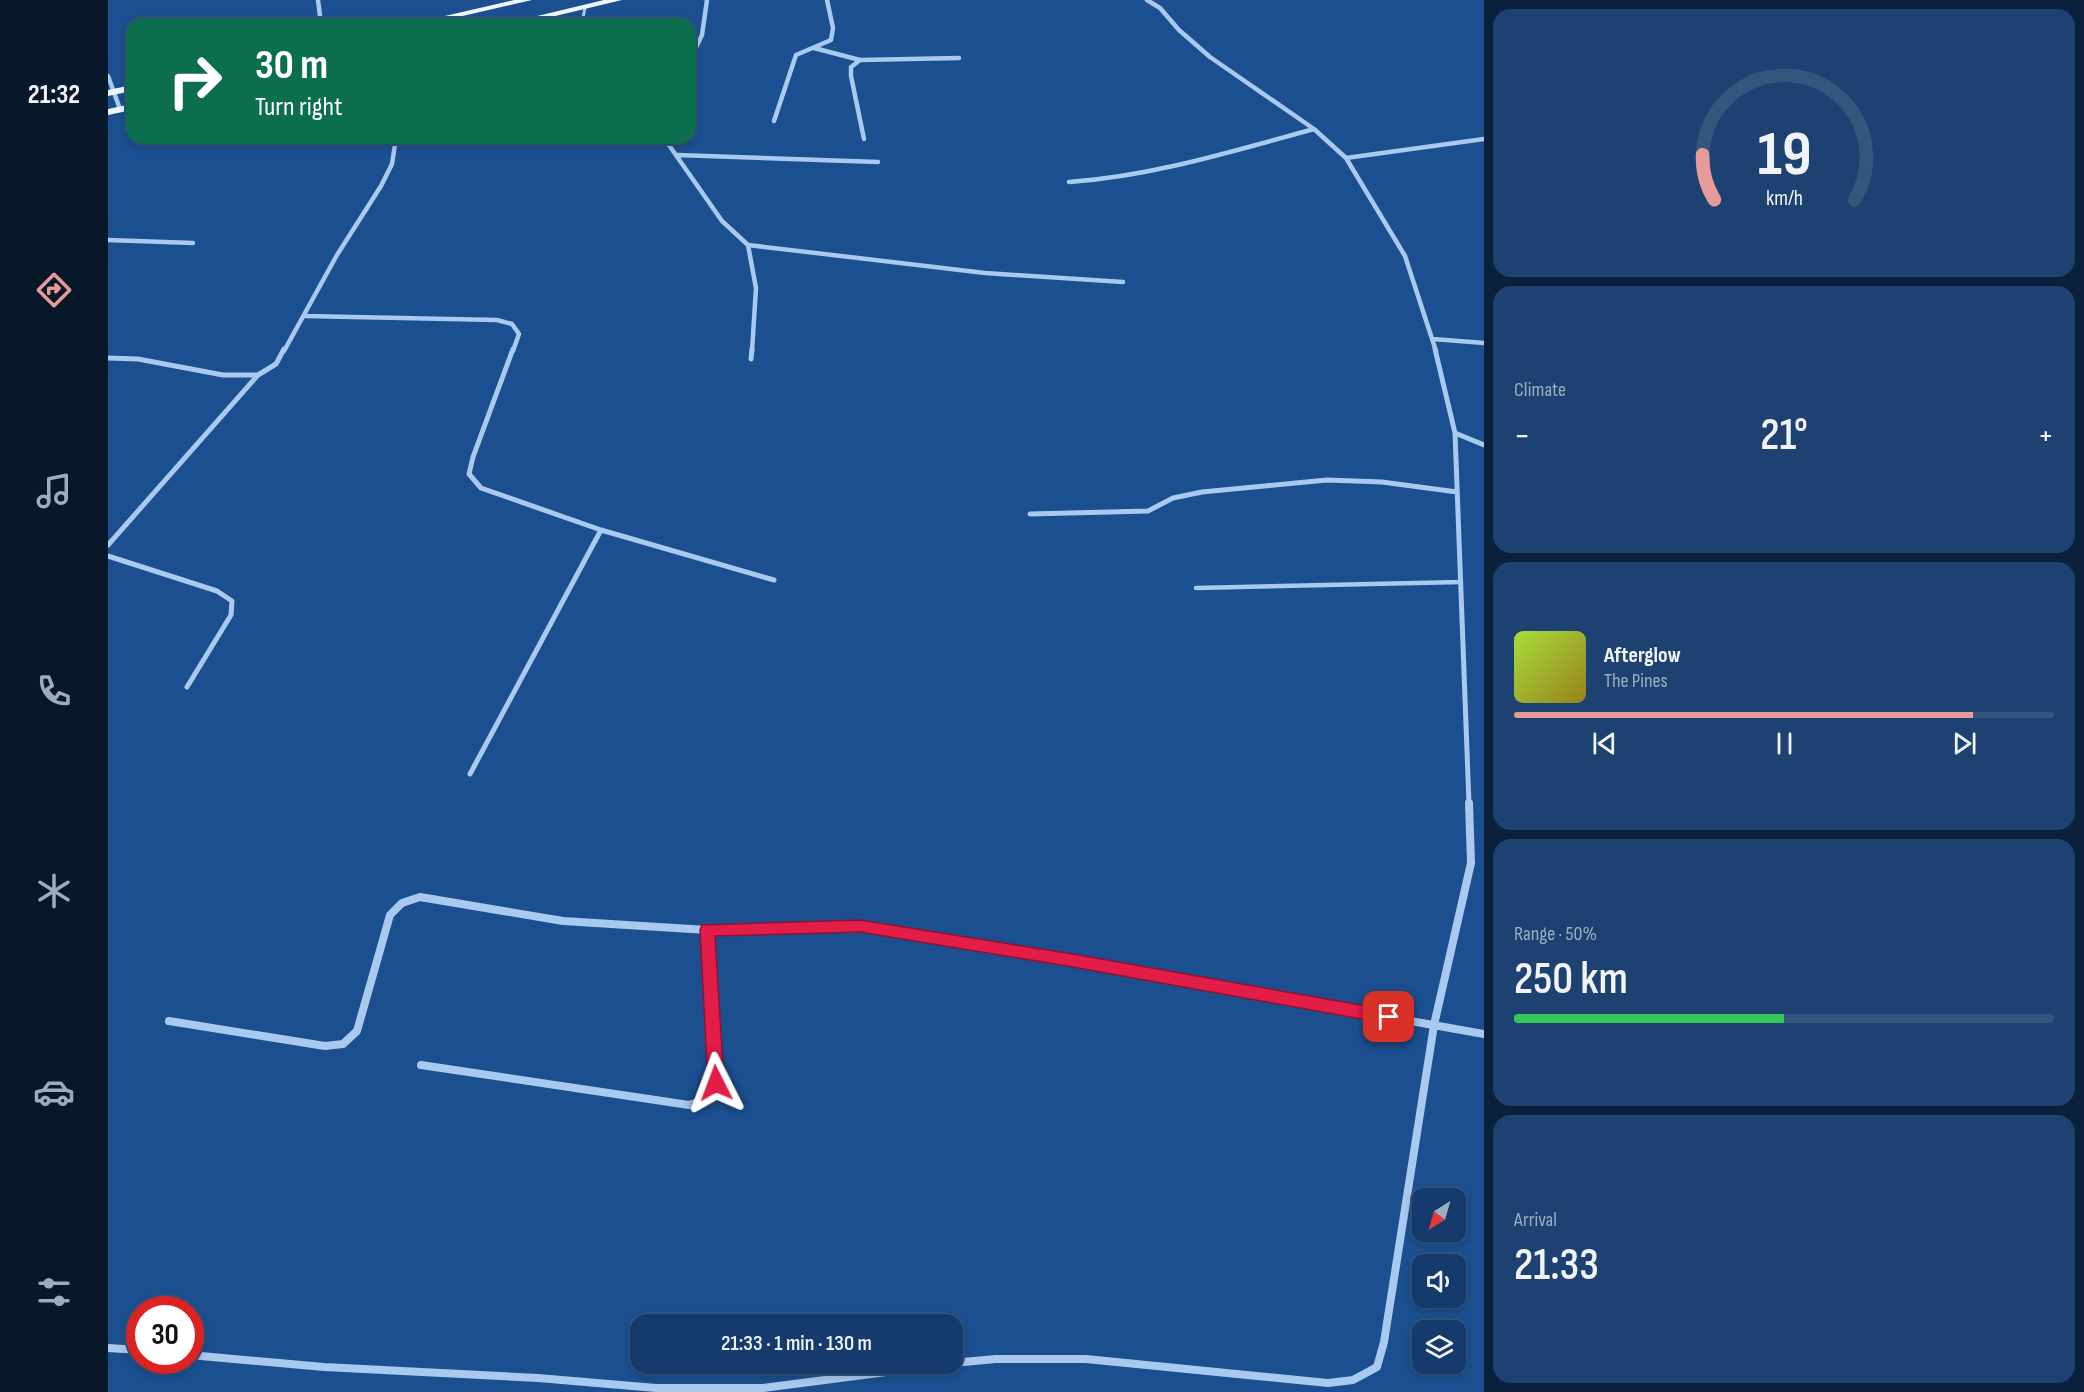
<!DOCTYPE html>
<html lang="en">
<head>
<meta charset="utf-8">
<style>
	body { margin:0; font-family:"Sofia Sans Condensed",sans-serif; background:#1d4271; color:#f1f3f6; height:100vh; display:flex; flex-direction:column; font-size:22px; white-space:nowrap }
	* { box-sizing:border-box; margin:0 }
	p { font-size:20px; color:#9dadc1 }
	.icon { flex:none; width:33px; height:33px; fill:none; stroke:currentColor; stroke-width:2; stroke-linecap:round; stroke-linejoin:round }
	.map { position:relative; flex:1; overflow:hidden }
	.side { display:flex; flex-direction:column; gap:9px; padding:9px; background:#0b203b; width:600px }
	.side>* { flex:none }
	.top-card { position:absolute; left:18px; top:18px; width:570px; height:126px; border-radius:18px; box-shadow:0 3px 9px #0003,0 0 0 2px #33557e; background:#0b6e4f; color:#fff; overflow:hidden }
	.needle { width:39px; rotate:217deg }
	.fabs { position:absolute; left:1304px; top:1188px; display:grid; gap:12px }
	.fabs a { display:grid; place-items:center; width:54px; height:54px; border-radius:12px; background:#143b6b; box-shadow:0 3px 9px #0003,0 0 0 2px #33557e; font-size:30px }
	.speed { position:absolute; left:18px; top:1296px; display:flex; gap:12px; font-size:30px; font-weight:700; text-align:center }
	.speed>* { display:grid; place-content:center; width:78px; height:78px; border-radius:50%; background:#143b6b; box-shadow:0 3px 9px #0003,0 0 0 2px #33557e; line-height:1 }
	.speed .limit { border:9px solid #d22; background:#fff; color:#111 }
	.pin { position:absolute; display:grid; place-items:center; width:51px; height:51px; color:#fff; margin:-26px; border-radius:12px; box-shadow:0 3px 9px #0006 }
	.me { position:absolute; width:66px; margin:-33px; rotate:357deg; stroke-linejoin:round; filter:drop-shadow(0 0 4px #0008) }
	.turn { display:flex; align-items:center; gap:21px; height:126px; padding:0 30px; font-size:27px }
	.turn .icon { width:78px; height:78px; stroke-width:2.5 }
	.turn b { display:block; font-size:42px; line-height:51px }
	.big { font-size:45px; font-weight:600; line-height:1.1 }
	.side .card { flex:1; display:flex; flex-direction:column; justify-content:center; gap:9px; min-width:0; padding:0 21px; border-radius:18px; background:#1d4271 }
	.side .dial { align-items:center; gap:0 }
	.dial svg { height:156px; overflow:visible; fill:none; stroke:#33557e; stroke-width:7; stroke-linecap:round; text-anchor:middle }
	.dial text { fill:#f1f3f6; stroke:none }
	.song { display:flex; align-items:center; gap:18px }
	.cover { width:72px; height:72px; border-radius:9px; background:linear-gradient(135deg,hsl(80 70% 55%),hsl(50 70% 35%)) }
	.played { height:6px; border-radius:3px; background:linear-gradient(90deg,#e69b98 85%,#33557e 85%) }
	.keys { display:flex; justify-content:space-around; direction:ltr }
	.heat { display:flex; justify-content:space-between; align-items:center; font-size:33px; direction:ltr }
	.charge { height:9px; border-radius:4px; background:linear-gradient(90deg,#34c759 50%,#33557e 0) }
	.trip { position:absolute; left:522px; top:1314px; width:333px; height:60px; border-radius:18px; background:#143b6b; box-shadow:0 3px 9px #0003,0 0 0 2px #33557e; font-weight:600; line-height:60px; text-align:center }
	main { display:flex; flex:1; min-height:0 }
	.tab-bar { display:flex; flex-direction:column; width:108px; justify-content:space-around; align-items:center; background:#08182b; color:#9dadc1 }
	.tab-bar .icon { width:42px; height:42px }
	.tab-bar .current { color:#e69b98 }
	.tab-bar b { font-size:27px; color:#f1f3f6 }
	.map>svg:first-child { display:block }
</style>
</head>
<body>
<main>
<nav class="tab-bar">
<b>21:32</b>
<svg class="icon current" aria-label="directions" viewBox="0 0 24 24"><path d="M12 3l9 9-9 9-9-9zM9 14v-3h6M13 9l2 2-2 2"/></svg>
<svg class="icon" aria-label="music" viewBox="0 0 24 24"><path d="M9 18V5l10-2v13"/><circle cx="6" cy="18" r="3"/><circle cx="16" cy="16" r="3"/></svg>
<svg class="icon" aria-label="phone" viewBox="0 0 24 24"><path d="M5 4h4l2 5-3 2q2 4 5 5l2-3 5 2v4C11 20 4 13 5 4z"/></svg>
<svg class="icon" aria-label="climate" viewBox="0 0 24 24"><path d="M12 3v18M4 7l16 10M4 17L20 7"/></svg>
<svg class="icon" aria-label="car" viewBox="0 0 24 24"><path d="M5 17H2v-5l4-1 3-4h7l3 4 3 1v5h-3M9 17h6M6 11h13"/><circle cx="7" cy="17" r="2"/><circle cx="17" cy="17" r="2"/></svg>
<svg class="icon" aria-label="filters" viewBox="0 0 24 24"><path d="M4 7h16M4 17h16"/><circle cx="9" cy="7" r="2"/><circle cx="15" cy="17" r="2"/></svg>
</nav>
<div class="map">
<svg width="1376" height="1392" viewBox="0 0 1376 1392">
	<rect width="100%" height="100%" fill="#1b4f8f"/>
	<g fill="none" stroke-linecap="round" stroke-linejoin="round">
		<path stroke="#a9c9ee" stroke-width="3" d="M474 24 477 7"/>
		<path stroke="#a9c9ee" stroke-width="4.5" d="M1088 588 1353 582"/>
		<path stroke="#a9c9ee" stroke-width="4.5" d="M210 0 213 24
			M1039 0 1052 8 1071 30 1102 57 1206 129 1238 158 1297 256 1328 351
			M706 48 752 60 851 58
			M582 60 594 35 599 0
			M752 60 743 67V76L756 139
			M0 76 12 109
			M666 121 688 55 723 40 725 28 719 0
			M556 138 614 221 640 245 648 288 644 351
			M569 155 770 162
			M1238 158 1376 139
			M961 182C1045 176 1125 151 1206 129
			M0 240 85 243
			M640 245 877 273 1015 282
			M197 316 389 320 404 324 411 334 405 351
			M1325 339 1376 343
			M176 351 229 255 273 186 284 164 288 138"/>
		<path stroke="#a9c9ee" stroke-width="5" d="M405 349 365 457 361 474 373 488 493 530 666 580
			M1327 349 1347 433 1361 804
			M0 358 30 359 115 375H150L168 364 176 349
			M643 359 644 349
			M1347 433 1376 445
			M922 514 1040 511 1065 498 1094 492 1219 480 1274 482 1349 492
			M0 545 150 375
			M0 556 109 591 124 601 123 615 79 687
			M362 774 493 530"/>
		<path stroke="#a9c9ee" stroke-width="8" d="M61 1021 217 1046 235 1044 249 1031 282 915 294 903 312 897 455 921 599 930 752 926 965 961 1376 1034
			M313 1065 581 1105 602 1098 608 1083 599 930
			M0 1348 32 1350
			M82 1355 216 1367 430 1378 548 1388H655L840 1364
			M844 1363 888 1359H978L1220 1383 1245 1380 1269 1367 1276 1342 1326 1025 1363 863 1361 803"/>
		<path fill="#f0f6ff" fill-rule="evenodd" d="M406 0H424L320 24H302Z
			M496 0H514L414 24H396Z
			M24 85V91L0 96V90Z
			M24 104V110L0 115V109Z"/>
	</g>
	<path fill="#e11d48" stroke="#92132f" stroke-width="1.5" d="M752 920 965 954 1281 1010 1286 1012 1289 1017 1286 1022 1281 1024 965 967 752 932 607 936 616 1083 614 1088 608 1090 602 1088 600 1083 592 930 594 925Z"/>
</svg>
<div class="fabs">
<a><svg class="needle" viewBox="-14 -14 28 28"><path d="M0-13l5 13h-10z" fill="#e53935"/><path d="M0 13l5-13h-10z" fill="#9dadc1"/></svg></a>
<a><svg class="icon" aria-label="sound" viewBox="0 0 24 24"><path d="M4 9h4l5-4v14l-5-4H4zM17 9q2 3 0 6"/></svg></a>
<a><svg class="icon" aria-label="layers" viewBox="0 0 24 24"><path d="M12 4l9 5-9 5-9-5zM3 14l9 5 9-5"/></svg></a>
</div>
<div class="speed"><div class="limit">30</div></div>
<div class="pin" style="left:1281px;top:1017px;background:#d93025"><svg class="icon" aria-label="arrive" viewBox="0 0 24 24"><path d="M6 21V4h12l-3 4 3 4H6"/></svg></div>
<svg class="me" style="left:608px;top:1083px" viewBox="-20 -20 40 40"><path d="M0-17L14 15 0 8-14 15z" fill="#e11d48" stroke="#fff" stroke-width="4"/></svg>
<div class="trip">21:33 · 1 min · 130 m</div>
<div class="top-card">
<div class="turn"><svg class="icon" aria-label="right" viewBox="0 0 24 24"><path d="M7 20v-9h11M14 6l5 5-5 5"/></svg><div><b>30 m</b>Turn right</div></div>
</div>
</div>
<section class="side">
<div class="card dial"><svg viewBox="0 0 100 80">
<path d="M14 69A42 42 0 1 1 86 69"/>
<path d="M14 69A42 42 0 0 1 8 46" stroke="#e69b98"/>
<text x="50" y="56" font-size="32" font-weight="700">19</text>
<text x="50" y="72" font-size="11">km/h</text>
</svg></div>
<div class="card"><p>Climate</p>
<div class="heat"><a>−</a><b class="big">21°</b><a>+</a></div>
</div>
<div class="card">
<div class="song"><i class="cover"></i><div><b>Afterglow</b><p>The Pines</p></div></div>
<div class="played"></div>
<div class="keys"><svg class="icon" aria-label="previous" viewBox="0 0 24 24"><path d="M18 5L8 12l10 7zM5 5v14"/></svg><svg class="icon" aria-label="pause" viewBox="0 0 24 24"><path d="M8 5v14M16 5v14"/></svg><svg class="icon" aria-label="next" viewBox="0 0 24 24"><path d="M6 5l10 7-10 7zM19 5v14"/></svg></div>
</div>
<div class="card"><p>Range · 50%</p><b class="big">250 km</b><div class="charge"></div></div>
<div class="card"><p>Arrival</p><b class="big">21:33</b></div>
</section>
</main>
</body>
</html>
